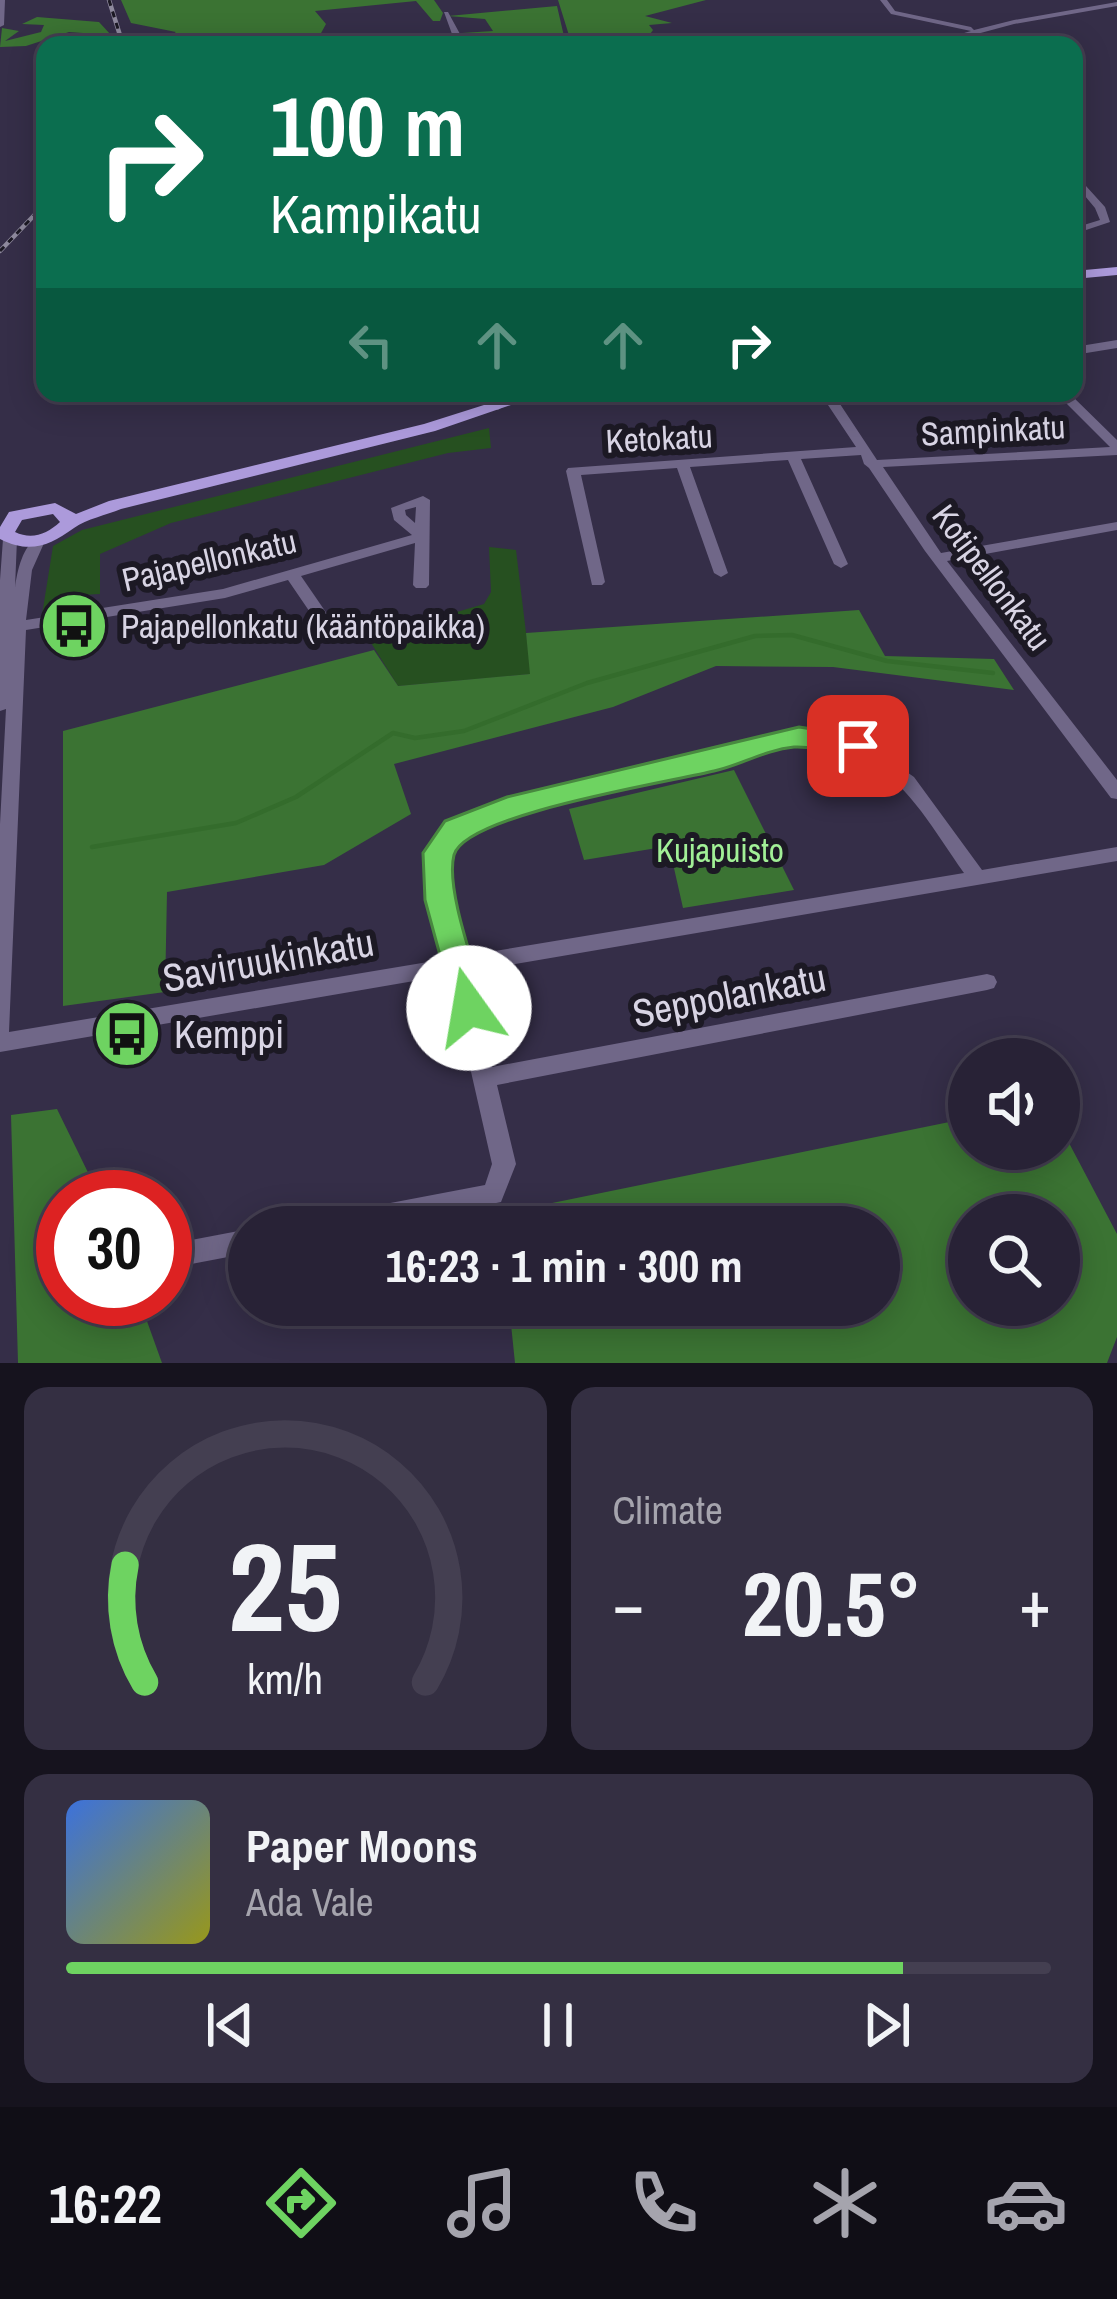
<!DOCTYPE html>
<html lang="en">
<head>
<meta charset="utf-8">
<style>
	body { margin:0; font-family:"Archivo Narrow",sans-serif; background:#342f42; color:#f1f3f6; height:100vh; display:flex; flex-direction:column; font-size:45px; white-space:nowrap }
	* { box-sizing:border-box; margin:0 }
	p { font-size:39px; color:#a5a4ad }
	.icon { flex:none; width:66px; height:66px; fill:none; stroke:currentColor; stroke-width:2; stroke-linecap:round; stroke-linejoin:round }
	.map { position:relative; height:1363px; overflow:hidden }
	.details { display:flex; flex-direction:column; gap:24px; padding:24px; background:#16131e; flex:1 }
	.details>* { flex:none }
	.top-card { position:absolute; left:36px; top:36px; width:1047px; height:366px; border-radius:24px; box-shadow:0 6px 30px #0003,0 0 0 3px #443f51; background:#0b6e4f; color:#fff; overflow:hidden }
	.buttons { position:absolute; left:948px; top:1038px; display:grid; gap:24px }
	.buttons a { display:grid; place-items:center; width:132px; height:132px; border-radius:50%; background:#282236; box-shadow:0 6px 30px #0003,0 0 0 3px #443f51; font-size:60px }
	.speed { position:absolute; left:36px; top:1170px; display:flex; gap:24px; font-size:60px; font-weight:700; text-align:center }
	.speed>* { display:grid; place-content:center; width:156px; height:156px; border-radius:50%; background:#282236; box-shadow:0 6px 30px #0003,0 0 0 3px #443f51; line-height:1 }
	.speed .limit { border:18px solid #d22; background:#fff; color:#111 }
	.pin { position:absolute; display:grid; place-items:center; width:102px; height:102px; color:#fff; margin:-51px; border-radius:24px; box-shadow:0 6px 18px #0006 }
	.me { position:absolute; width:132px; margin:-66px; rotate:347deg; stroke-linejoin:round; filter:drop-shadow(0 0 9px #0008) }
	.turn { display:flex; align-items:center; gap:42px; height:252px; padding:0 36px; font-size:54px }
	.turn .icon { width:156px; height:156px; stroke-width:2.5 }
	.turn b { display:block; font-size:84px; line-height:102px }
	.lanes { display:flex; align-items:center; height:114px; padding:0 36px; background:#0003; justify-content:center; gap:60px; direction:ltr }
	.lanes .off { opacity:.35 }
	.big { font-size:90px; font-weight:800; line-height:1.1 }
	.details .tile { flex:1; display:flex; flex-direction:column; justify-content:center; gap:18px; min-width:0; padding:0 42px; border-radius:24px; background:#342f42 }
	.details .dial { align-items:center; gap:0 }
	.dial svg { height:312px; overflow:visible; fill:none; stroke:#443f51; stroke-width:7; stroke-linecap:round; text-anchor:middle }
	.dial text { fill:#f1f3f6; stroke:none }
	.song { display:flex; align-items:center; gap:36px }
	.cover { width:144px; height:144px; border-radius:18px; background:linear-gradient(135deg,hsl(220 70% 55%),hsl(60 70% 35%)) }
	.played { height:12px; border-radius:6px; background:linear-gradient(90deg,#6ed361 85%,#443f51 85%) }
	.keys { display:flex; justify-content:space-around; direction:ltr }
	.heat { display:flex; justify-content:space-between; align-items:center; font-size:66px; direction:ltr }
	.details .tiles { flex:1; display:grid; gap:24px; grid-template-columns:1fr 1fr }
	.tile:last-child { grid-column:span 2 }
	.trip { position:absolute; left:228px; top:1206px; width:672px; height:120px; border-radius:60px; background:#282236; box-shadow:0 6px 30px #0003,0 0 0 3px #443f51; font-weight:800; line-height:120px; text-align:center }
	.tabs { display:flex; height:192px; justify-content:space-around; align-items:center; background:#100e16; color:#a5a4ad }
	.tabs .icon { width:84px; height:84px }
	.tabs .selected { color:#6ed361 }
	.tabs b { font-size:54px; color:#f1f3f6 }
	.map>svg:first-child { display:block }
</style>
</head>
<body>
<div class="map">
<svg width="1117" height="1363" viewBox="0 0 1117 1363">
	<rect width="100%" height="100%" fill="#352e48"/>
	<path fill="#265020" d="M489 428 491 448 448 453 171 523 100 554V594L64 596 42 615 53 546 82 530Z
		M489 547 516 550 531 674 398 686 368 638 484 604 491 592Z"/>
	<path fill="#3b7333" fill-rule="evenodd" d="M121 0H434L443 13 440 21H433L416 1 315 11 326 24 320 35 452 34 448 45H168L161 42 176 32 131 23Z
		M558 0H706L645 16 672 23 649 25 653 30 648 37 698 41 697 45H572Z
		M557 6 566 45H458L462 33 493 31 485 19 448 16Z
		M37 17 99 22 111 35 69 32 26 46 0 47 2 28 19 31 5 41 41 32 44 25 22 24Z
		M859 610 885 656 994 659 1014 690 833 667 716 666 613 707 394 764 411 814 324 865 167 892 165 992 63 1006V731L374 650 398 686 530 674 526 633Z
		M734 770 794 890 683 908 669 846 584 860 569 809Z
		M57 1109 100 1197H63V1299H139L162 1363H18L11 1115Z
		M969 1118V1149H1059V1124L1117 1234V1337L1107 1363H515L509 1305H879V1227H500L498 1214ZM969 1215H1059V1305H969Z"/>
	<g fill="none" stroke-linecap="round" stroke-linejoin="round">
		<path stroke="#346c2c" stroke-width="4.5" d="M92 847 236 823 296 797 393 733 415 738 464 731 587 683 755 636 792 635 887 661 993 673"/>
		<path fill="#706788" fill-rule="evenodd" d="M0 0H5L4 25 0 27Z
			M880 0H887L895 11 971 27 974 30 1014 20 1117 2V6L1014 24 936 45H923L971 31 891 14Z
			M444 12H448L460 34 458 45H450L452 34Z
			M136 38H139L142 45H134L132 40Z
			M1080 186H1086L1105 207 1110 222 1074 234V228L1100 220 1095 208 1080 190Z
			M1117 340V348L1074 355V347Z
			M467 393H482L504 406 498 410 494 409Z
			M820 393H832L835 397 1010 393 1004 397 840 404 877 460 1110 447 1056 393H1069L1117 440V455L883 467 941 553 1117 522V530L947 561 1117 780V799L1111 798 925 551 869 468 864 464 861 455 801 459 848 564 841 568 834 564 788 460 690 467 728 573 721 577 714 573 677 468 581 475 605 582 602 585H592L566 471 568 468 856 447Z
			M423 496 430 500 429 585 426 588H416L413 585 415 543 301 576 345 640 343 643H331L288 580 225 598 26 630 9 1032 446 959 432 900 429 853 449 824 501 803 714 755 769 735 828 733 864 742 914 777 982 870 1117 847V861L469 972 492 1067 987 974 994 976 997 982 994 988 987 990 497 1085 516 1164 501 1202 381 1227H310L313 1219 322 1216 485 1185 492 1164 449 975 0 1052V824L6 709 0 711V580L3 539 10 535 17 539 15 588C17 571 23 545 38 537L45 541 32 570 26 620 223 589 412 535 394 520 391 508ZM416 507 415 523 406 515 405 510ZM828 745C897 761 926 819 964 873L465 956 452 900 448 854 463 834 511 814 718 766 771 747Z
			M249 1229V1253L165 1269V1245Z"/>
		<path fill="#ac9adb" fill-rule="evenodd" d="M1117 267V275L1074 279V271Z
			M522 393H546L435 431 121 509C106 515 87 519 74 528 49 546 30 554 0 539V527L9 512 55 503 76 514 109 501 424 424ZM53 514 60 522C47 534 32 540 15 532L22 520Z"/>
		<defs>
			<path id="rail" d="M109 0 123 45
				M0 251 45 204"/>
		</defs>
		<use href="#rail" stroke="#8e899d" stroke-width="4.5"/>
		<use href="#rail" stroke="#1c1924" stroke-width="3" stroke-dasharray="6" stroke-linecap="butt"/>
	</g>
	<path fill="#6ed361" stroke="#48893f" stroke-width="3" d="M799 727 858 736 872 746 858 756C837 752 814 746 794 747 765 750 741 765 714 771 670 782 465 814 454 855 445 890 477 972 486 1008L481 1018 469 1023 457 1018 425 900 423 853 445 821 507 797Z"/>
	<defs>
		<symbol id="bus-disc" viewBox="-11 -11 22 22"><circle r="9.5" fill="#6ed361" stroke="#1c1924"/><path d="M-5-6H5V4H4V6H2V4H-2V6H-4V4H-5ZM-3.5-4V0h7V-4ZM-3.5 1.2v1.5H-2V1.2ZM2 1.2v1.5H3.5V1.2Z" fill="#111"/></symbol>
	</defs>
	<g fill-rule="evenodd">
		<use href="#bus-disc" x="36" y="588" width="76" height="76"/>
		<use href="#bus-disc" x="89" y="996" width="76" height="76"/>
	</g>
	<g text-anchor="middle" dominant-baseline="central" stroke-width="12" stroke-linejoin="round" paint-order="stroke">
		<g font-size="33" fill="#d8d4e4" stroke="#1c1924">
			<text transform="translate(993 430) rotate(-3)">Sampinkatu</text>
			<text transform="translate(659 438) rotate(-3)">Ketokatu</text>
			<text transform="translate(209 560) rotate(-13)">Pajapellonkatu</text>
			<text transform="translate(992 577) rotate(53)">Kotipellonkatu</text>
		</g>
		<g font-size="33" fill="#d8d4e4" stroke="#1c1924" text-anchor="start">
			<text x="121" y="626">Pajapellonkatu (kääntöpaikka)</text>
		</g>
		<g font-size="33" fill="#a2f097" stroke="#1c1924">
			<text x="720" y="850">Kujapuisto</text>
		</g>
		<g font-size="39" fill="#d8d4e4" stroke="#1c1924">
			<text transform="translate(268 960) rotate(-10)">Saviruukinkatu</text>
			<text transform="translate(729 995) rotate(-11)">Seppolankatu</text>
		</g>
		<g font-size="39" fill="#d8d4e4" stroke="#1c1924" text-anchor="start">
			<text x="174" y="1034">Kemppi</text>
		</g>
	</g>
</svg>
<div class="buttons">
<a><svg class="icon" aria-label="sound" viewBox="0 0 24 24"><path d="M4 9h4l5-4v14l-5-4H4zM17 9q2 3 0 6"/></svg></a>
<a><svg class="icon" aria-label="search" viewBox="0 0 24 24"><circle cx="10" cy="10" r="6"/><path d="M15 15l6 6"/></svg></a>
</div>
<div class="speed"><div class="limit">30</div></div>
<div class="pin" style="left:858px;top:746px;background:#d93025"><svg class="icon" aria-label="arrive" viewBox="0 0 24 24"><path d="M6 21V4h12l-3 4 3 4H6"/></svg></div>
<svg class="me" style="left:469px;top:1008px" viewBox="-20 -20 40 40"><circle r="19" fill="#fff"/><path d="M0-13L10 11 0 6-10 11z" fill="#6ed361"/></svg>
<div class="trip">16:23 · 1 min · 300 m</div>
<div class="top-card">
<div class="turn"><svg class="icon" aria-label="right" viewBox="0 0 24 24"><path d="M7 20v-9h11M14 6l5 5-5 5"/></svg><div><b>100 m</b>Kampikatu</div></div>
<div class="lanes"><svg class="icon off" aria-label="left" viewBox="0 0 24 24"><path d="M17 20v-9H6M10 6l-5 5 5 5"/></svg><svg class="icon off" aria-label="ahead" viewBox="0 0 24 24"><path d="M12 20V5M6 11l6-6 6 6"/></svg><svg class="icon off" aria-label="ahead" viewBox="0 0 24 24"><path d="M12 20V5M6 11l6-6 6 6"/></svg><svg class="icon" aria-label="right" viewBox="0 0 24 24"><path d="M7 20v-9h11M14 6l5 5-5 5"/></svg></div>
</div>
</div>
<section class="details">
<div class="tiles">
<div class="tile dial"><svg viewBox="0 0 100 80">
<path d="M14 69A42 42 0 1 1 86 69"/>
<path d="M14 69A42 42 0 0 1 9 39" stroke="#6ed361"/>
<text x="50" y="56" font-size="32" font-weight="700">25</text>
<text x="50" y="72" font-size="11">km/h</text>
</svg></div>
<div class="tile"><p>Climate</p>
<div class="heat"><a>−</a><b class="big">20.5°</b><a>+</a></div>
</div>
<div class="tile">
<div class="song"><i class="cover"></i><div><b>Paper Moons</b><p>Ada Vale</p></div></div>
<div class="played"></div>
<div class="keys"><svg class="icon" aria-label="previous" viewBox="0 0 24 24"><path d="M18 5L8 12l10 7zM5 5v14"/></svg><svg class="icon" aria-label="pause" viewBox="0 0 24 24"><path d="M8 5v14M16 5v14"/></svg><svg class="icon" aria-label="next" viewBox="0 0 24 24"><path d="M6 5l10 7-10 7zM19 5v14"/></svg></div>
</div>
</div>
</section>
<nav class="tabs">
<b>16:22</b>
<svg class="icon selected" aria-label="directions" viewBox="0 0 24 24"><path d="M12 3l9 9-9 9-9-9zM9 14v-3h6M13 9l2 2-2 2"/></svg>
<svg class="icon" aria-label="music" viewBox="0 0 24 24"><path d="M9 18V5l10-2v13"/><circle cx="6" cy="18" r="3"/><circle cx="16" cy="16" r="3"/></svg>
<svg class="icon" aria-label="phone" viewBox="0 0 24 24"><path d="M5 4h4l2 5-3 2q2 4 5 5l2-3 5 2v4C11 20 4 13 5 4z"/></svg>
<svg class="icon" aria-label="climate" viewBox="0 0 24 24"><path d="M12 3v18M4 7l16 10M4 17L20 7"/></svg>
<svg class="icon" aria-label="car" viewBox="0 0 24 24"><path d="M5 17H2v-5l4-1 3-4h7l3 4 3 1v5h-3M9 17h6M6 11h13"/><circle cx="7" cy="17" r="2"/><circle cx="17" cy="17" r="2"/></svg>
</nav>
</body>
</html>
